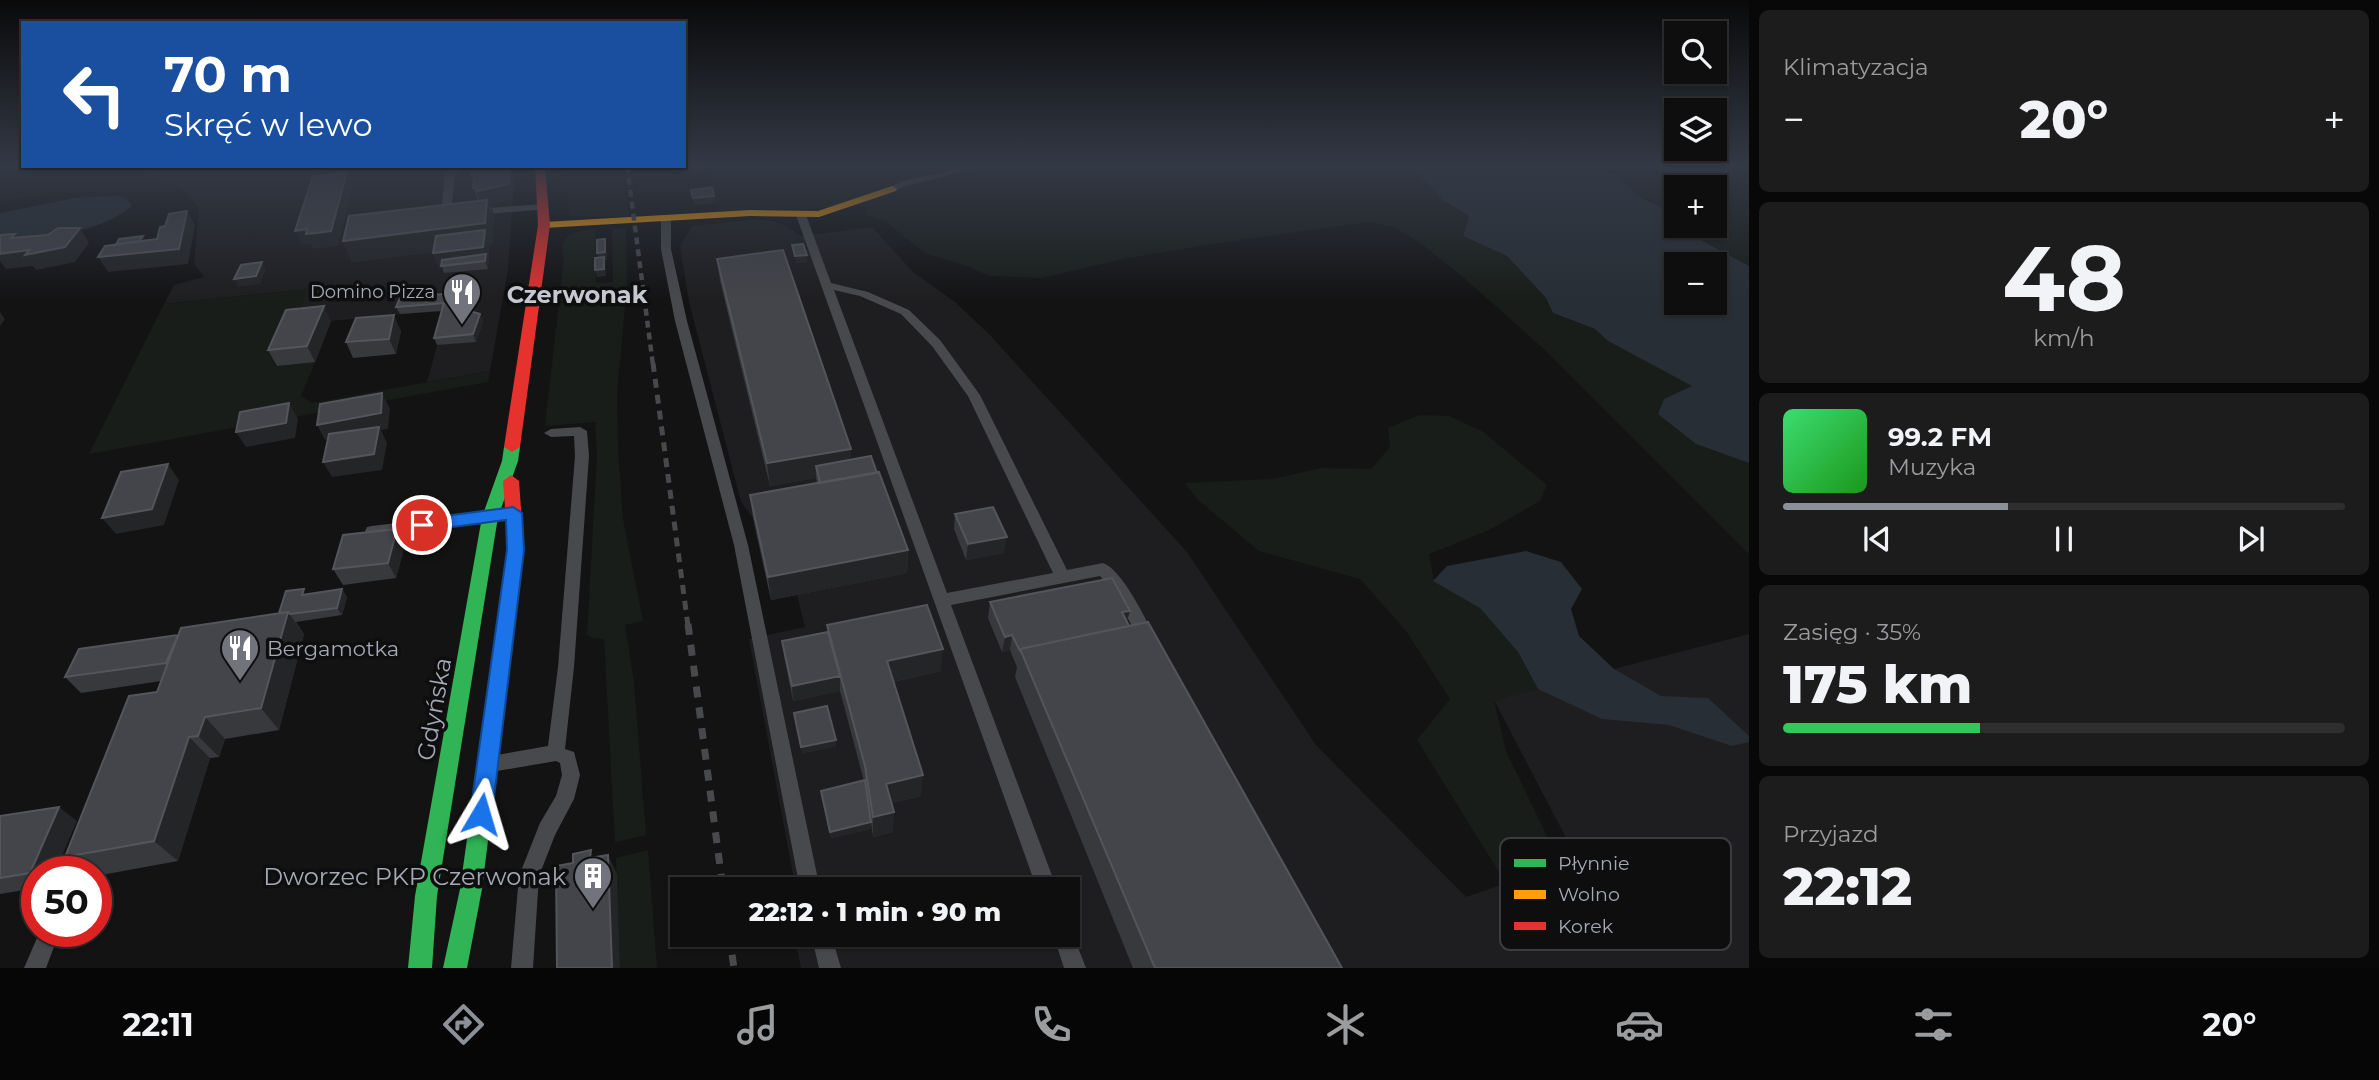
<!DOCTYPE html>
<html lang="pl">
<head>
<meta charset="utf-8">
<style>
	body { margin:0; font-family:Montserrat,sans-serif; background:#1c1c1d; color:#f1f3f6; height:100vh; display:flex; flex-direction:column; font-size:26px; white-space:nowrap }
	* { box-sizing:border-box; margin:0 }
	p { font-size:23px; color:#9b9c9e }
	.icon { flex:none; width:38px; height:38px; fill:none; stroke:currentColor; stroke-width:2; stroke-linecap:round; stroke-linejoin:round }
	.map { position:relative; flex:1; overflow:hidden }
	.drawer { display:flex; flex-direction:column; gap:10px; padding:10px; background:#080808; width:630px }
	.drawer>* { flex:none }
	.top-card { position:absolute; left:21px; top:21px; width:665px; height:147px; border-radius:0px; box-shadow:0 2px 5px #0004,0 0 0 2px #2e2e2f; background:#1a4fa0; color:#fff; overflow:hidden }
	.controls { position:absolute; left:1664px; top:21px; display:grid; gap:14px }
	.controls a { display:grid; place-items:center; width:63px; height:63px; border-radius:0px; background:#0e0e0f; box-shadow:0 2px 5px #0004,0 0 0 2px #2e2e2f; font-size:35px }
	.speed { position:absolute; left:21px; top:856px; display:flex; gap:14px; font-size:35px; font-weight:700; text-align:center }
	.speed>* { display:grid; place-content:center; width:91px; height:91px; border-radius:50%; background:#0e0e0f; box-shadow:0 2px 5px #0004,0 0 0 2px #2e2e2f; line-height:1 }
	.speed .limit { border:10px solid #d22; background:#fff; color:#111 }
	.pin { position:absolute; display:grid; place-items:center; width:60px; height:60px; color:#fff; margin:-30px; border:4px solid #fff; border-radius:50%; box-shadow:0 2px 7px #0007 }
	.me { position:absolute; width:77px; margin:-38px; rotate:7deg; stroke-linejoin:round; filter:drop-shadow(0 0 5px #0008) }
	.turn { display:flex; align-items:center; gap:24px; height:147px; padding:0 28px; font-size:32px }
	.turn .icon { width:91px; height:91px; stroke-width:2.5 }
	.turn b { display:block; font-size:49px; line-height:60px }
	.big { font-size:52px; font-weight:800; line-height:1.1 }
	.drawer .tile { flex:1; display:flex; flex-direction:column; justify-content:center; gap:10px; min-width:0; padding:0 24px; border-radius:10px; background:#1c1c1d }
	.drawer .dial { align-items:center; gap:0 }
	.dial b { font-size:91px; line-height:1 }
	.song { display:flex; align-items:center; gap:21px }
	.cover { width:84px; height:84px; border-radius:10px; background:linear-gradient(135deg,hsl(140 70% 55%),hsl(120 70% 35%)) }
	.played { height:7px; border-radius:4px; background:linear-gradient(90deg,#8c9099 40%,#2e2e2f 40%) }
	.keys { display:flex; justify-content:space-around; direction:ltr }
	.heat { display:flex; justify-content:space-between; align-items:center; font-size:38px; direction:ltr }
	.charge { height:10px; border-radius:5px; background:linear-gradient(90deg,#34c759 35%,#2e2e2f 0) }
	.trip { position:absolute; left:670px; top:877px; width:410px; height:70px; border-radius:0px; background:#0e0e0f; box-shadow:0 2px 5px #0004,0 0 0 2px #2e2e2f; font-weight:800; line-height:70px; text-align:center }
	.tabs { display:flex; height:112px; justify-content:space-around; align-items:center; background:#060606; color:#9b9c9e }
	.tabs .icon { width:49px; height:49px }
	.tabs .selected { color:#8c9099 }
	.tabs b { font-size:32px; color:#f1f3f6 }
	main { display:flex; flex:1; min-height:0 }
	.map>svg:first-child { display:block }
</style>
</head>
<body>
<main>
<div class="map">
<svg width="1749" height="968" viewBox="0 0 1749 968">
	<rect width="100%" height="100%" fill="#131314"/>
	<path fill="#1e1e20" d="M154 166H512L513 198 508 269 490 371 427 382 447 310 331 321 315 362 294 325 307 289 164 304 174 285 204 277 194 264 199 207 182 189 149 177Z
		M749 220H768L784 225 801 236 872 227 913 272 955 302 990 335 1187 552 1316 745 1466 897 1577 859 1494 700 1749 634V968H801L794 935 1068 934V889H786L795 885 749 639 805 627 797 595 771 600 753 518 741 502 689 302 680 246 692 226Z"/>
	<path fill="#181d19" d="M0 166H154L149 177 0 202Z
		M563 166H621L629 217 572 216 569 213 567 177Z
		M710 166H1405L1418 174 1443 200 1469 216 1463 236 1507 256 1546 298 1553 313 1595 329 1608 341 1693 386 1696 444 1749 463V554L1544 349 1463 277 1423 245 1394 227 1368 222 1219 243 1127 258 1042 278 989 276 967 266 925 253 886 222 866 214 865 206 716 211Z
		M1592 166H1749V266L1699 239 1687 226H1715V187H1676V214L1632 193 1618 175 1594 170Z
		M612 228 626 229 627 287 617 393 618 448 623 519 643 621 625 625 634 682 646 835 615 842 604 639 592 638 587 635 597 454 595 422 545 426 564 258C556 234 578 230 595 229L596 283 613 282Z
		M308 289 294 325 315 362 301 396 312 403 490 371 488 382 89 454 164 304Z
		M1419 415 1449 416 1482 431 1547 485 1540 501 1489 530 1429 554 1434 581 1480 607 1518 652 1538 689 1494 701 1506 751 1548 838 1535 874 1502 877 1417 740 1450 699 1406 631 1360 579 1259 551 1197 499 1185 483 1273 479 1322 468 1371 469 1390 447 1388 428Z
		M648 850 657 968H620L616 858Z"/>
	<path fill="#272e35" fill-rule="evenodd" d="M1405 166H1592L1594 170 1618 175C1636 198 1647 202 1674 211L1676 214V226H1687L1699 239 1749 266V463L1696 444 1658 414 1664 399 1692 386 1608 341 1595 329 1553 313 1546 298 1507 256 1463 236 1469 216 1443 200 1418 174ZM1676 264H1715V303H1676Z
		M117 196 127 199 132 206C94 236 46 236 0 241V213L75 198Z
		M1526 551 1561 562 1582 589 1571 609 1579 636 1614 669 1661 696 1708 698 1749 736V742L1732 746 1669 725 1602 719 1538 689 1518 652 1480 608 1433 581 1447 566Z"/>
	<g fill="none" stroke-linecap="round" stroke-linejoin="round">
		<path fill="#48494c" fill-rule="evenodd" d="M456 166H468L455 174 451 210 460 213 446 217 441 214 445 173Z
			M970 166H985L909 185 892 192 887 189 903 181Z
			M544 204 548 205V209L475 215 470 212 475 209Z
			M801 212 806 215 831 283 868 292 909 310 940 340 980 395 1067 570 1103 563C1122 569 1147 621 1156 640L1154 645 1148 647 1142 645 1114 592 1100 576 951 605 1057 889H1037L796 215ZM834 290 860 296 901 314 932 346 968 396 1053 573 947 593Z
			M666 217 671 220V249L687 321 748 545 820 889H800L734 545 675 321 661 249V220Z
			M580 427 587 431 589 456 574 667 565 749 574 752 580 775 574 799 555 835 539 876 533 968H511L519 876 540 823 556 796 562 775 560 763 556 761 497 771 491 769 488 763 491 757 497 755 548 746 558 667 575 456 574 436 551 437 544 433 551 429Z
			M489 512 494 513 496 517 494 521 489 522 372 536 367 535 365 531 367 527 372 526Z
			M1068 926 1070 927 1086 968H1064L1053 934H1068Z
			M40 931H60L46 968H24Z
			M811 934H831L841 968H819Z"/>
		<path fill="#30b455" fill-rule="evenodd" d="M512 442 520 447 518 461 498 517 437 896 432 968H408L415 896 482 517 502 461 504 447Z
			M506 617 512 619 515 624 482 889 467 968H443L460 889 497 624 500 619Z"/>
		<path fill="#ff9f0a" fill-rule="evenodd" d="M892 186 897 189 896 191 819 217 750 216 544 228 538 225 544 222 750 210 818 211Z"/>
		<path fill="#e5322d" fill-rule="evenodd" d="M535 166H545L550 225 520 447 512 452 504 447 538 225Z
			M511 475 519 481 524 550 515 624 512 629 506 631 500 629 497 624 508 550 503 481Z"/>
		<path stroke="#48494c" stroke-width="4.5" stroke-dasharray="7 5" stroke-linecap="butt" d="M627 166 653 365"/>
		<path stroke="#48494c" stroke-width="5" stroke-dasharray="9 7" stroke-linecap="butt" d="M653 363 688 626"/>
		<path stroke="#48494c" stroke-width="7" stroke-dasharray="11 10" stroke-linecap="butt" d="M688 624 723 889
			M729 934 734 968"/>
	</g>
	<path fill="#38393d" d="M514 172 513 198 488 204 489 207 491 206 494 214 492 245H489L488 269 444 273 442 267 439 268 433 252 352 262 343 241 478 201 473 188Z
		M717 259 851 449V460L908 550 907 573 771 600 753 518 750 495 817 483 816 478 770 486 720 281Z
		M457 301V303L466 310 480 314 483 322 476 342 437 345 434 338 442 311 400 314 396 307Z
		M331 321 315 362 277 366 268 350Z
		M401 331 396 354 353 358 346 342Z
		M955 514 1004 553 966 560 954 529Z
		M405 545 396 578 343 585 333 569Z
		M342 589 347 597 342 615 296 622 304 634 279 730 225 739 219 757 210 758 178 861 96 876V872H84L65 857 157 692 161 681 81 693 65 677 178 635 279 613 307 594Z
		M990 602 1130 611 1127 621 1342 968H1133L1015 677 1017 667 1010 650 1002 652 988 618Z
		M827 625 941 671 893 682 921 796 891 803 893 832 873 837 871 823V829L831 838 821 791 864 781 840 691 793 701 784 656 782 641 828 632Z
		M0 816 77 821 37 872V888L0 894Z"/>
	<path fill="#242527" d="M509 166H512L514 172 513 198 488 204 491 214V206L494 214 492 245H489L488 269 485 261 441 266 442 267 439 268 433 253 483 246 352 262 343 241 482 205 477 191Z
		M674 166H707L708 170 689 172 688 169 675 171Z
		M347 172 353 186 338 246 313 249 311 244 302 245 295 231Z
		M714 196 715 203 694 205 693 198Z
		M187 211 195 225 188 264 108 272 98 257 143 236 147 243 142 253Z
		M80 228 89 243 75 262 36 270 33 266 6 269 0 261V254L15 234 25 248Z
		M605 239 606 246 607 260H605L606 276 597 277 595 270 598 261 597 253Z
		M807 255V262L796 263 795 256Z
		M262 262 266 270 260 284 238 287 234 279Z
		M455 293 457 301 455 311 452 303Z
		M324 306 331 321 315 362 307 346Z
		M0 312 5 319 0 326Z
		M480 314 483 322 476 342 473 334Z
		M394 315 401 331 396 354 389 339Z
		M382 393 390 409 388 429 381 430 387 443 382 470 332 477 323 462 378 431 325 440 317 425Z
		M289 403 298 419 295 438 246 447 236 432Z
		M851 449V472L816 466V478L770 486 767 463Z
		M168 464 179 480 164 525 116 534 102 518Z
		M397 529 405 545 396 578 388 563Z
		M1007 537 1004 553 966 560 968 544Z
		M908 550 907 573 771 600 768 577Z
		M342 589 347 597 342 615 337 608Z
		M1130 611 1125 626 1122 612Z
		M288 612 304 634 279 730 261 708Z
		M1012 635 1010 650 1002 652 1005 637Z
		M943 649 941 671 887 683V661Z
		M840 676V691L793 701 792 686Z
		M205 717 225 739 219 757 198 736Z
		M189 737 210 758 178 861 154 841Z
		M836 740V747L802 754 801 747Z
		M923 775 921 796 885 804 886 784Z
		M59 807 77 821 55 872H37V878L30 873Z
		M894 812 893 832 873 837V817Z
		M871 822V829L831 838 830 832Z
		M608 855 617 874 620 968H612Z"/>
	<path fill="#44454a" stroke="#53555b" stroke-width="2" d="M474 166H509V184L477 191V188H473L474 175H471Z
		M347 172 331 231 306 234 307 229 295 231 313 176Z
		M712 187 714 196 693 198 691 190Z
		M487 200 485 223 343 241 349 216Z
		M187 211 179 249 98 257 105 246 157 239 160 227 165 226 169 214Z
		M58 228H80L65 247 25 255 29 250 0 254V235L15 234 11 238 48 235Z
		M485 230 483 247 433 253 436 236Z
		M143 236 139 241 116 245 119 239Z
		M605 239V252L597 253V240Z
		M803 244 807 255 795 256 792 245Z
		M783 250 851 449 767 463 717 259Z
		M486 254 485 261 441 266 442 260Z
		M604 257V269L595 270V258Z
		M262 262 256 276 234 279 241 265Z
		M455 293 452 303 461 302 466 310 480 314 473 334 434 338 444 303 396 307 400 298Z
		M324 306 307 346 268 350 286 310Z
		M394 315 389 339 346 342 356 318Z
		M382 393 381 413 317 425 320 404Z
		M289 403 286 423 236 432 240 412Z
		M379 427 374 454 323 462 329 434Z
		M871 456 877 473 820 483 816 466Z
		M168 464 152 509 102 518 121 472Z
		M879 472 908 550 768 577 750 495Z
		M993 507 1007 537 968 544 955 514Z
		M397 529 388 563 333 569 343 535Z
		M1112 578 1130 611 1122 612 1129 626 1020 649V651L1012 635 1005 637 990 602Z
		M304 589 302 595 342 589 337 608 290 614 288 612 279 613 286 591Z
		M927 605 943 649 887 661 923 775 886 784 894 812 873 817 865 766 827 625Z
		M288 612 261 708 205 717 198 736 189 737 154 841 65 857 129 696 157 692 181 628Z
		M1148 622 1342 968H1155L1020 649Z
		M828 632 840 676 792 686 782 641Z
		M178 635 166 663 65 677 79 649Z
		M827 706 836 740 801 747 794 713Z
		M865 780 871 822 830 832 821 791Z
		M59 807 30 873 0 878V816Z
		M591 850 590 858 608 855 612 968H557L556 866 573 863V854Z"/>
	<linearGradient id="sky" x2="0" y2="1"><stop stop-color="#0a0a0b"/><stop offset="0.55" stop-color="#333945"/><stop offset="1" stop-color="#333945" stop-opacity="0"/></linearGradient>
	<rect width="1749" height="301" fill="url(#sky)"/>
	<path fill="#1a73e8" stroke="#114b97" stroke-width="2" d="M513 507 522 513 524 550 492 814 488 821 481 824 473 821 470 814 507 550 506 520 422 531 414 525 422 519Z"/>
	<defs>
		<symbol id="restaurant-pin" viewBox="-11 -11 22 30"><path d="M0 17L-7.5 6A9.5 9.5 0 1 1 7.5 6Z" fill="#71747d" stroke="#0e0e0f"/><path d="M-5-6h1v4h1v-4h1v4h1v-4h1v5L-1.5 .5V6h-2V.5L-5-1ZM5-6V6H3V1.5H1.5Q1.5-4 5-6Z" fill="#fff"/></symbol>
		<symbol id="building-pin" viewBox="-11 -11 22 30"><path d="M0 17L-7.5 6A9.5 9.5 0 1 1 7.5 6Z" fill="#71747d" stroke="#0e0e0f"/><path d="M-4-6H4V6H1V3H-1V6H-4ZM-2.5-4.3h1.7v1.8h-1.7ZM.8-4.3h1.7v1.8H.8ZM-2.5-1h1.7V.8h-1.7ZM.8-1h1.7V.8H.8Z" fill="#fff"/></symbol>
	</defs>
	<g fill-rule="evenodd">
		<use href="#restaurant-pin" x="440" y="270" width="44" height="60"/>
		<use href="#restaurant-pin" x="218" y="626" width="44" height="60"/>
		<use href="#building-pin" x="571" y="854" width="44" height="60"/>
	</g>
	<g text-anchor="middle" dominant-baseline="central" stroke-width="7" stroke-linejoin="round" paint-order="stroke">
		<g font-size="18" fill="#a4a9b5" stroke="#0e0e0f" text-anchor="end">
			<text x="435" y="292">Domino Pizza</text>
		</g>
		<g font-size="21" fill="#a4a9b5" stroke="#0e0e0f" text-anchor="start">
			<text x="267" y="648">Bergamotka</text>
		</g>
		<g font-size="24" font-weight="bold" fill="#c5c8d1" stroke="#0e0e0f">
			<text x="577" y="294">Czerwonak</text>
		</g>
		<g font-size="24" fill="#a4a9b5" stroke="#0e0e0f">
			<text transform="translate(434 709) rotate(-80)">Gdyńska</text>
		</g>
		<g font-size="24" fill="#a4a9b5" stroke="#0e0e0f" text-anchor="end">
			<text x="566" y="876">Dworzec PKP Czerwonak</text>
		</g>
	</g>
	<rect x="1500" y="838" width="231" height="112" rx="10" fill="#0e0e0f" stroke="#3b3c41" stroke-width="2"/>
	<rect x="1514" y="859" width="32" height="8" fill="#30b455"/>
	<rect x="1514" y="890" width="32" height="9" fill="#ff9f0a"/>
	<rect x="1514" y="922" width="32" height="8" fill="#e5322d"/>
	<g font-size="19" fill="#a4a9b5">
		<text x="1558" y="870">Płynnie</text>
		<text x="1558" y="901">Wolno</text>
		<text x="1558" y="933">Korek</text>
	</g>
</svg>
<div class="controls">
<a><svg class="icon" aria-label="search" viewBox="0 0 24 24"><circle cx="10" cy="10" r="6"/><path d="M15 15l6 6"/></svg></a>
<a><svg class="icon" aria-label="layers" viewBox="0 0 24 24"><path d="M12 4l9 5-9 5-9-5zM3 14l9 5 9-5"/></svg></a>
<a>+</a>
<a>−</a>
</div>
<div class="speed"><div class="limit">50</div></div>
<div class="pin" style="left:422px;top:525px;background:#d93025"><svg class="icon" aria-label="arrive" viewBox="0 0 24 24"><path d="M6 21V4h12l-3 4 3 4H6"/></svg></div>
<svg class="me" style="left:481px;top:814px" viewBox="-20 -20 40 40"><path d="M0-17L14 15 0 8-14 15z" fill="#1a73e8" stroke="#fff" stroke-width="4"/></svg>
<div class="trip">22:12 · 1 min · 90 m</div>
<div class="top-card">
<div class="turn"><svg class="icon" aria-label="left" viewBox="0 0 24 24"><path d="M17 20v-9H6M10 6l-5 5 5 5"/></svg><div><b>70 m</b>Skręć w lewo</div></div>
</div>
</div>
<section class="drawer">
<div class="tile"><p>Klimatyzacja</p>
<div class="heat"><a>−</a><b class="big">20°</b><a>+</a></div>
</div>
<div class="tile dial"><b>48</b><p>km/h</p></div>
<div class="tile">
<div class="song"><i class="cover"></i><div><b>99.2 FM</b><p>Muzyka</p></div></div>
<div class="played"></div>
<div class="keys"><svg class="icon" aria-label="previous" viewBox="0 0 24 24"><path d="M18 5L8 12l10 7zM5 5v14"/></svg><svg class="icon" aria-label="pause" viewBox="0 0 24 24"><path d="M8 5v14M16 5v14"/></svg><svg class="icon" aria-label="next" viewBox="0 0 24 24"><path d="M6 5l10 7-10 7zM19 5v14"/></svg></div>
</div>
<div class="tile"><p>Zasięg · 35%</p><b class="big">175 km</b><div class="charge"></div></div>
<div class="tile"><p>Przyjazd</p><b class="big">22:12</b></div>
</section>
</main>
<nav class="tabs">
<b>22:11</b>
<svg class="icon selected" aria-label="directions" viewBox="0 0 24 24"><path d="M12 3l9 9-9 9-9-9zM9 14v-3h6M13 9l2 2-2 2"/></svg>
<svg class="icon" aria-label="music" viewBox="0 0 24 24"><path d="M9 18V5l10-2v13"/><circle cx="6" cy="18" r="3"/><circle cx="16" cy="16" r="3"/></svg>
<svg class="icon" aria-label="phone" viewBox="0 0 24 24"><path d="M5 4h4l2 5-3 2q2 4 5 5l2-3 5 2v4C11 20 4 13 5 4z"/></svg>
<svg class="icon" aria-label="climate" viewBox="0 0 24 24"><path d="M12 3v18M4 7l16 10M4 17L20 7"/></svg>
<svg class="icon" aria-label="car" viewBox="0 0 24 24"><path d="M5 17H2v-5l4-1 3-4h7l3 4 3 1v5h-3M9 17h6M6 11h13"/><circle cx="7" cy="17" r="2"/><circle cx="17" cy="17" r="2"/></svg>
<svg class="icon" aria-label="filters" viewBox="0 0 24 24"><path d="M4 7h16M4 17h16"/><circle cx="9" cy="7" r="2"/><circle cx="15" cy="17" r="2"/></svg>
<b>20°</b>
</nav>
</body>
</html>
